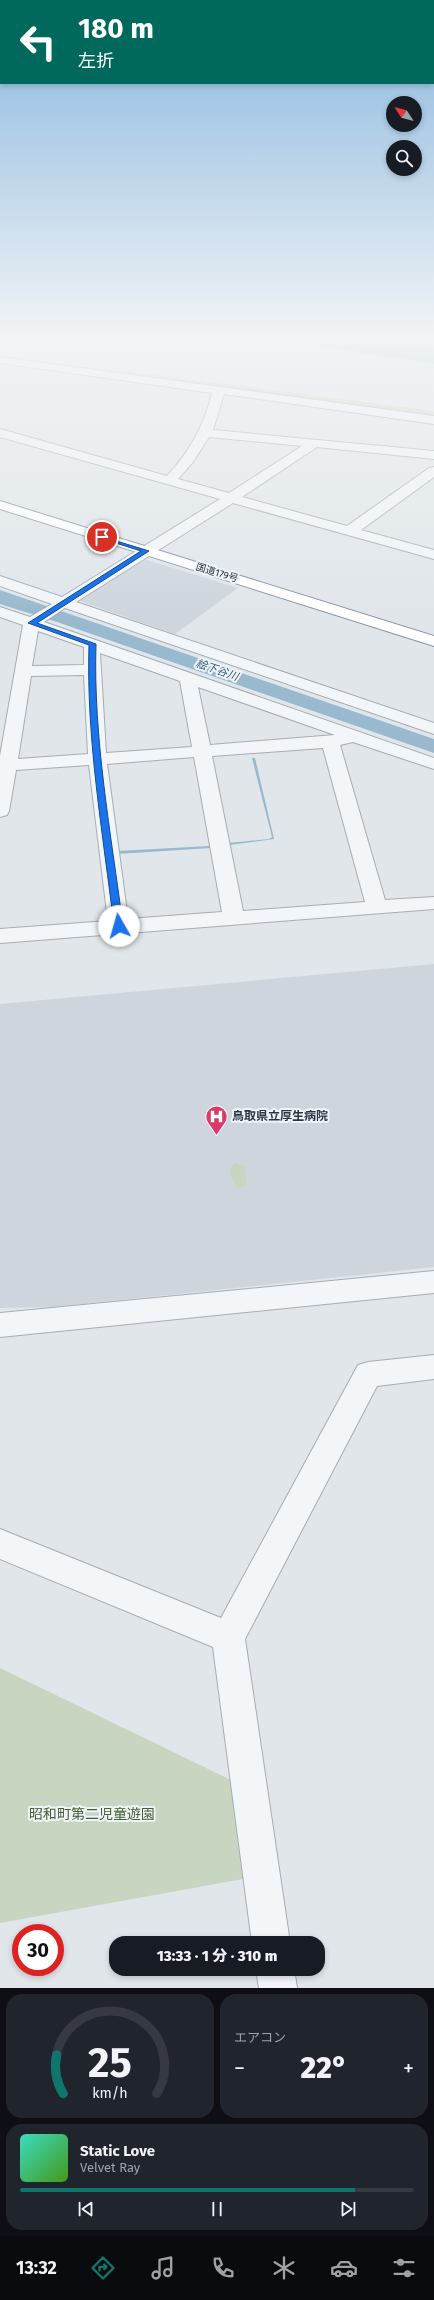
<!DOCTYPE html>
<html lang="ja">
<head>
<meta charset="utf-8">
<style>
	body { margin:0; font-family:"Fira Sans","Noto Sans JP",sans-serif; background:#20242c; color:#f1f3f6; height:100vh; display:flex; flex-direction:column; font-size:15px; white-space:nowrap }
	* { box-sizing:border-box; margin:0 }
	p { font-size:13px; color:#9ea1a6 }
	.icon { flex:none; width:22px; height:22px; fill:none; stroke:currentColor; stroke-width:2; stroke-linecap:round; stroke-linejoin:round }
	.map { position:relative; height:1988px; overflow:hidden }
	.side { display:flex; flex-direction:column; gap:6px; padding:6px; background:#0d0f14; flex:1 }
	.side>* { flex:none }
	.banner { position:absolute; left:0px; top:0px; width:434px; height:84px; box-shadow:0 2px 6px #0003; background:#00695c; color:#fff; overflow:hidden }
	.needle { width:26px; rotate:306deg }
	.buttons { position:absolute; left:386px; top:96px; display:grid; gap:8px }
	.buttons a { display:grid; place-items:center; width:36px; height:36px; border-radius:50%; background:#171b24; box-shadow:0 2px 6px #0003; font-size:20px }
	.speed { position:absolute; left:12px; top:1924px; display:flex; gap:8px; font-size:20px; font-weight:700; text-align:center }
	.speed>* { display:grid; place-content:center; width:52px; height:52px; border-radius:50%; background:#171b24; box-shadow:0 2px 6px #0003; line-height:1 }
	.speed .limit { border:6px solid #d22; background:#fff; color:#111 }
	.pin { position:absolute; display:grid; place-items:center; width:34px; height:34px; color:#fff; margin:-17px; border:2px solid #fff; border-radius:50%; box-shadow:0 1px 4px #0007 }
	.me { position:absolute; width:44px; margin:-22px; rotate:353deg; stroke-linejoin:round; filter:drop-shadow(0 0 3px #0008) }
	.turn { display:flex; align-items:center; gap:14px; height:84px; padding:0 12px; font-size:18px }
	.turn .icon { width:52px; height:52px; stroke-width:2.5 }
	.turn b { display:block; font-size:28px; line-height:34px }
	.big { font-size:30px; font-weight:800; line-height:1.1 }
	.side .tile { flex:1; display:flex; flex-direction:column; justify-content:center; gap:6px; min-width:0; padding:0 14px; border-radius:16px; background:#20242c }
	.side .dial { align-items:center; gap:0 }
	.dial svg { height:104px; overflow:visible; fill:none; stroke:#363941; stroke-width:7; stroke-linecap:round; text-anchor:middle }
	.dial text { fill:#f1f3f6; stroke:none }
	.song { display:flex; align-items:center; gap:12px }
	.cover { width:48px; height:48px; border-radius:6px; background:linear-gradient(135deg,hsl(170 70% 55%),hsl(100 70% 35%)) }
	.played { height:4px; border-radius:2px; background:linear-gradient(90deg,#0f766e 85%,#363941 85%) }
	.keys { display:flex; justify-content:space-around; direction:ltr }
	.heat { display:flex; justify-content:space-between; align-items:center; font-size:22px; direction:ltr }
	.side .tiles { flex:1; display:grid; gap:6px; grid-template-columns:1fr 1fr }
	.tile:last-child { grid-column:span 2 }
	.trip { position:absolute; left:109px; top:1936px; width:216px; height:40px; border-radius:16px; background:#171b24; box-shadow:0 2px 6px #0003; font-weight:800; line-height:40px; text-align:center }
	.tabs { display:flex; height:64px; justify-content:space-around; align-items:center; background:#090b0e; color:#9ea1a6 }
	.tabs .icon { width:28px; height:28px }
	.tabs .on { color:#0f766e }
	.tabs b { font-size:18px; color:#f1f3f6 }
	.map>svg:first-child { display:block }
</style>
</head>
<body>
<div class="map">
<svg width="434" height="1988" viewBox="0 0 434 1988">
	<rect width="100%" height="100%" fill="#e0e6ea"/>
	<path fill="#ced5dd" d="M147 560 238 588 175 634 80 601 79 597 138 561Z
		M434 964V1267L53 1307 0 1308V1004Z"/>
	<path fill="#c8d5c0" d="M32 362 132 372 434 411V418Z
		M235 1163 244 1166 247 1186 238 1188 233 1182 230 1170Z
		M0 1668 235 1782 245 1876 243 1879 0 1923Z"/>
	<path fill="#98b9ce" d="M272 336H376L434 348V364L325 347Z
		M0 590 434 739V753L57 622 0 604Z
		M252 758H255L274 839 229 845 228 843 269 839 272 837Z
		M210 846 211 848 117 854V851Z"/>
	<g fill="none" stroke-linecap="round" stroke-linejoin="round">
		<defs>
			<path id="minor" d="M0 357 434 416V424L224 394 213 430 434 451V459L317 447 242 497 347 526 429 468 434 467V477L361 530 434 550V559L233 503 76 602 434 723V734L65 608 44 622 434 758V769L353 742 340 745 385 900 434 897V909L0 943V929L108 921 89 765 16 770 9 811 7 815 0 817V756L23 625 0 617V607L30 617 52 604 0 586V576L62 597 220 499 0 437V429L167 476C190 451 204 426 212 393L0 363ZM209 437 302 446 229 493 178 479 193 462ZM38 631 84 647V665L32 666ZM100 653 180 681 192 747 106 753ZM84 675 88 754 18 759 31 676ZM198 687 335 735 210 745ZM323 748 365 902 243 911 212 756ZM194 757 222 912 128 919 107 764Z
				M434 1271V1293L0 1337V1313Z
				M434 1355V1379L377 1386 245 1639 290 1943H252L213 1647 0 1559V1529L221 1618 358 1365 368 1362Z
				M256 1969H294L297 1988H259Z"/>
			<path id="trunk" d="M0 501 434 636V646L0 509Z"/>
		</defs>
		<use href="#minor" stroke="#a5adb5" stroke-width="2"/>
		<use href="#trunk" stroke="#8695a3" stroke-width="2"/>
		<use href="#minor" fill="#f3f6f8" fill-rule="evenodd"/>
		<use href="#trunk" fill="#fff" fill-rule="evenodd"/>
	</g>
	<linearGradient id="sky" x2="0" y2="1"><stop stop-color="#88b6de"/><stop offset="0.55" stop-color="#f1f4f6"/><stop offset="1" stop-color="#f1f4f6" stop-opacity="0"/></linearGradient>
	<rect width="434" height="614" fill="url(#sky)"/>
	<path fill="#1a73e8" stroke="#114b97" d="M100 536 149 551 37 623 96 644C93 738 111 833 123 926L119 929 114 926C103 833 86 739 89 645L28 623 141 551 100 538Z"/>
	<defs>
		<symbol id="hospital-pin" viewBox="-11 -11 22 30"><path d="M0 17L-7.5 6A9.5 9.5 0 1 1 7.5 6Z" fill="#db3967" stroke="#f0f4f8"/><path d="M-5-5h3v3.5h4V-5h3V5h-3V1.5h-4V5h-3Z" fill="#fff"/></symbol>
	</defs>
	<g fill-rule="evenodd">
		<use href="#hospital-pin" x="204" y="1104" width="25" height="34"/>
	</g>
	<g text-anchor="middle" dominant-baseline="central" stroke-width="4" stroke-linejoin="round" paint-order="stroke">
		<g font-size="10" fill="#273544" stroke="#f0f4f8">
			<text transform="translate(217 573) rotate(17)">国道179号</text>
		</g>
		<g font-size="11" font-style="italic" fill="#2d5a7c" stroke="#f0f4f8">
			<text transform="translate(217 670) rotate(19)">絵下谷川</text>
		</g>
		<g font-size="12" font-weight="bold" fill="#273544" stroke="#f0f4f8" text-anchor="start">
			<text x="232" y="1116">鳥取県立厚生病院</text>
		</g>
		<g font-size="14" fill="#426133" stroke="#f0f4f8">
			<text x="92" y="1814">昭和町第二児童遊園</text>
		</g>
	</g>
</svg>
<div class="buttons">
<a><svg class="needle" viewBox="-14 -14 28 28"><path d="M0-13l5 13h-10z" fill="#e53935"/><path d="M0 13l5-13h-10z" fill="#9ea1a6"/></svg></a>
<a><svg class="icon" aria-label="search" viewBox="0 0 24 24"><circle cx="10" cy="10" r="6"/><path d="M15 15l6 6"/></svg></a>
</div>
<div class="speed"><div class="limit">30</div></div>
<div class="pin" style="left:102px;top:537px;background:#d93025"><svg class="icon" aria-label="arrive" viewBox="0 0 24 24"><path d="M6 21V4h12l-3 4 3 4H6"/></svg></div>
<svg class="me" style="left:119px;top:926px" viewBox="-20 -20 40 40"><circle r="19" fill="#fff"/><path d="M0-13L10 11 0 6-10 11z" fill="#1a73e8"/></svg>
<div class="trip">13:33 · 1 分 · 310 m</div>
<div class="banner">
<div class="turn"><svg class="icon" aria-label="left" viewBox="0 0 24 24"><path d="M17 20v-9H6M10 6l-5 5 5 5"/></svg><div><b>180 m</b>左折</div></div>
</div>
</div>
<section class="side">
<div class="tiles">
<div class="tile dial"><svg viewBox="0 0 100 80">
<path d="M14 69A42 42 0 1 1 86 69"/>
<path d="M14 69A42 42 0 0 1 9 39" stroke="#0f766e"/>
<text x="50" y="56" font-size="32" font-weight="700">25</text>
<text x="50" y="72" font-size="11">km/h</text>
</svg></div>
<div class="tile"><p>エアコン</p>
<div class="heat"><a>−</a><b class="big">22°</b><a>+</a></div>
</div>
<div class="tile">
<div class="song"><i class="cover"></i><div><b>Static Love</b><p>Velvet Ray</p></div></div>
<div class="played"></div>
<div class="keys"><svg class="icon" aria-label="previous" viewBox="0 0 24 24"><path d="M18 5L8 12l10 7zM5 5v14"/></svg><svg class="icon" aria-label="pause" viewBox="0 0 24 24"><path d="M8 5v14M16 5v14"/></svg><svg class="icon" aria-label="next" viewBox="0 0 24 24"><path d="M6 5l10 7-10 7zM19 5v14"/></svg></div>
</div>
</div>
</section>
<nav class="tabs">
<b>13:32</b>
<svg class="icon on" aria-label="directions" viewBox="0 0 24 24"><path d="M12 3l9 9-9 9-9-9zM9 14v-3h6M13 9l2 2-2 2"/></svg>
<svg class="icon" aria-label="music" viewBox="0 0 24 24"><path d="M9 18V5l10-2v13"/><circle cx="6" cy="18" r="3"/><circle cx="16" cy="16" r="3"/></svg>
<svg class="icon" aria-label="phone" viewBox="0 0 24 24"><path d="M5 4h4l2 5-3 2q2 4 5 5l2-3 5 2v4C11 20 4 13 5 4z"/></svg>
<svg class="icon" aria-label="climate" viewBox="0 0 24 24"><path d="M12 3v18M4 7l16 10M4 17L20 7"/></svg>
<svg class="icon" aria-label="car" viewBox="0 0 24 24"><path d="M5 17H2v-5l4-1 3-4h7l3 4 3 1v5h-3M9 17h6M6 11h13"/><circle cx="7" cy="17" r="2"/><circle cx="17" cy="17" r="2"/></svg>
<svg class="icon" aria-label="filters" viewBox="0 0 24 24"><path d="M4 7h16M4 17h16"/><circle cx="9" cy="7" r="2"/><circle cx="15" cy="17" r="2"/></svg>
</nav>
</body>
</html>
